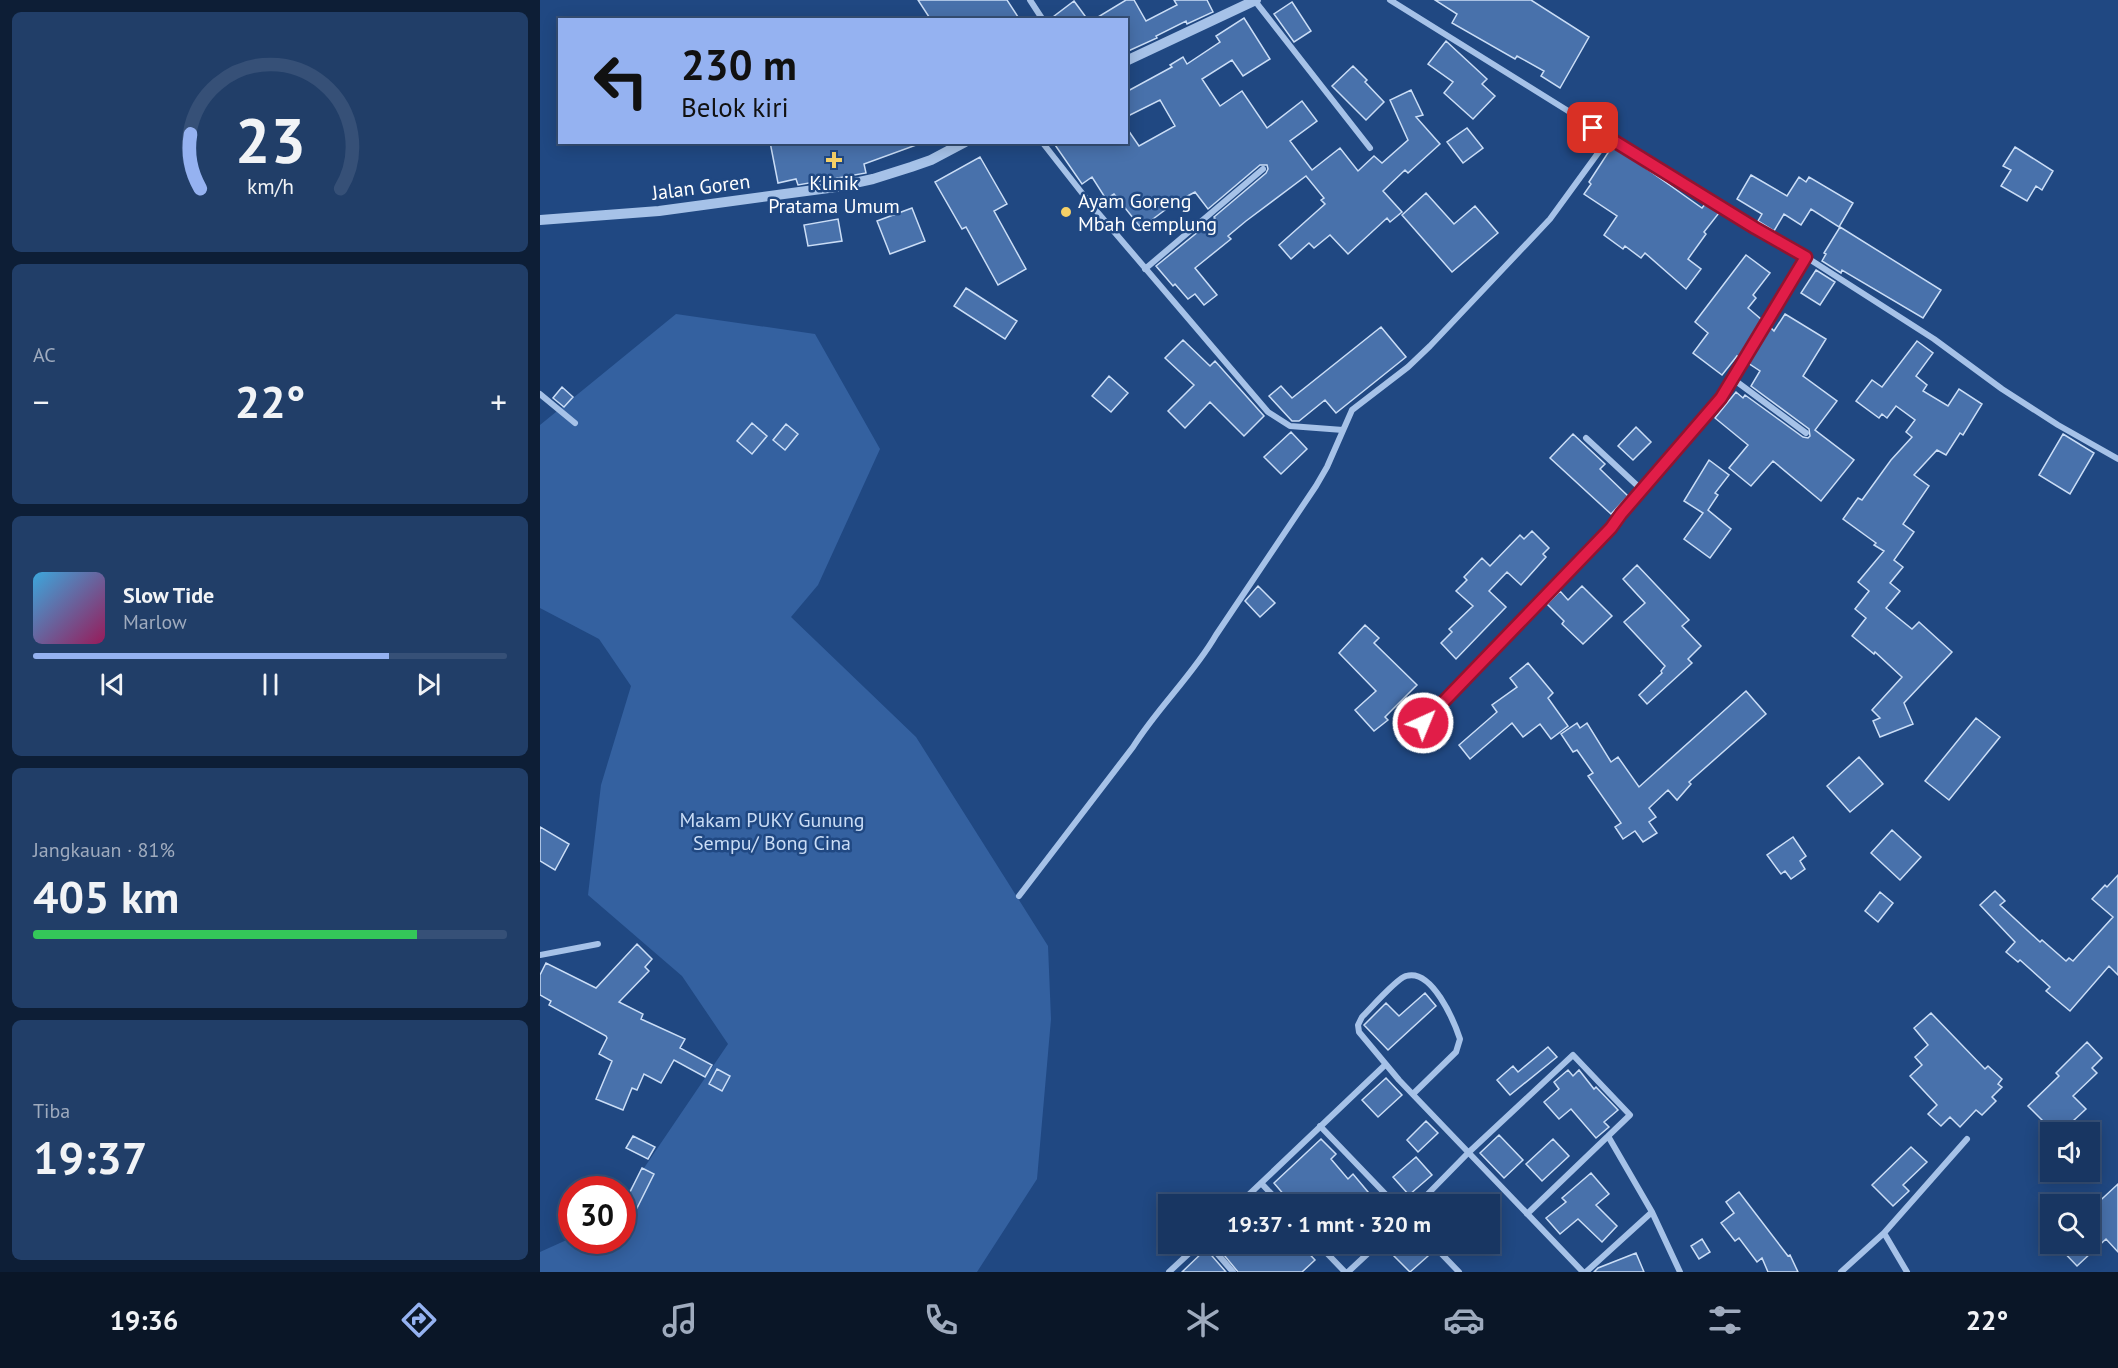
<!DOCTYPE html>
<html lang="id">
<head>
<meta charset="utf-8">
<style>
	body { margin:0; font-family:"PT Sans",sans-serif; background:#213e68; color:#f1f3f6; height:100vh; display:flex; flex-direction:column; font-size:22px; white-space:nowrap }
	* { box-sizing:border-box; margin:0 }
	p { font-size:20px; color:#9fabbe }
	.icon { flex:none; width:33px; height:33px; fill:none; stroke:currentColor; stroke-width:2; stroke-linecap:round; stroke-linejoin:round }
	.map { position:relative; flex:1; overflow:hidden }
	.drawer { display:flex; flex-direction:column; gap:12px; padding:12px; background:#0d1e36; width:540px }
	.drawer>* { flex:none }
	.hud { position:absolute; left:18px; top:18px; width:570px; height:126px; border-radius:0px; box-shadow:0 3px 15px #0003,0 0 0 2px #365077; background:#95b2f1; color:#111; overflow:hidden }
	.fabs { position:absolute; left:1500px; top:1122px; display:grid; gap:12px }
	.fabs a { display:grid; place-items:center; width:60px; height:60px; border-radius:0px; background:#183662; box-shadow:0 3px 15px #0003,0 0 0 2px #365077; font-size:30px }
	.speed { position:absolute; left:18px; top:1176px; display:flex; gap:12px; font-size:30px; font-weight:700; text-align:center }
	.speed>* { display:grid; place-content:center; width:78px; height:78px; border-radius:50%; background:#183662; box-shadow:0 3px 15px #0003,0 0 0 2px #365077; line-height:1 }
	.speed .limit { border:9px solid #d22; background:#fff; color:#111 }
	.pin { position:absolute; display:grid; place-items:center; width:51px; height:51px; color:#fff; margin:-26px; border-radius:12px; box-shadow:0 3px 9px #0006 }
	.me { position:absolute; width:66px; margin:-33px; rotate:44deg; stroke-linejoin:round; filter:drop-shadow(0 0 4px #0008) }
	.turn { display:flex; align-items:center; gap:21px; height:126px; padding:0 24px; font-size:27px }
	.turn .icon { width:78px; height:78px; stroke-width:2.5 }
	.turn b { display:block; font-size:42px; line-height:51px }
	.big { font-size:45px; font-weight:800; line-height:1.1 }
	.drawer .widget { flex:1; display:flex; flex-direction:column; justify-content:center; gap:9px; min-width:0; padding:0 21px; border-radius:9px; background:#213e68 }
	.drawer .dial { align-items:center; gap:0 }
	.dial svg { height:156px; overflow:visible; fill:none; stroke:#365077; stroke-width:7; stroke-linecap:round; text-anchor:middle }
	.dial text { fill:#f1f3f6; stroke:none }
	.song { display:flex; align-items:center; gap:18px }
	.cover { width:72px; height:72px; border-radius:9px; background:linear-gradient(135deg,hsl(200 70% 55%),hsl(330 70% 35%)) }
	.played { height:6px; border-radius:3px; background:linear-gradient(90deg,#95b2f1 75%,#365077 75%) }
	.keys { display:flex; justify-content:space-around; direction:ltr }
	.heat { display:flex; justify-content:space-between; align-items:center; font-size:33px; direction:ltr }
	.charge { height:9px; border-radius:4px; background:linear-gradient(90deg,#34c759 81%,#365077 0) }
	.trip { position:absolute; left:618px; top:1194px; width:342px; height:60px; border-radius:0px; background:#183662; box-shadow:0 3px 15px #0003,0 0 0 2px #365077; font-weight:800; line-height:60px; text-align:center }
	.dock { display:flex; height:96px; justify-content:space-around; align-items:center; background:#0a1627; color:#9fabbe }
	.dock .icon { width:42px; height:42px }
	.dock .selected { color:#95b2f1 }
	.dock b { font-size:27px; color:#f1f3f6 }
	main { display:flex; flex:1; min-height:0 }
	.map>svg:first-child { display:block }
</style>
</head>
<body>
<main>
<section class="drawer">
<div class="widget dial"><svg viewBox="0 0 100 80">
<path d="M14 69A42 42 0 1 1 86 69"/>
<path d="M14 69A42 42 0 0 1 9 41" stroke="#95b2f1"/>
<text x="50" y="56" font-size="32" font-weight="700">23</text>
<text x="50" y="72" font-size="11">km/h</text>
</svg></div>
<div class="widget"><p>AC</p>
<div class="heat"><a>−</a><b class="big">22°</b><a>+</a></div>
</div>
<div class="widget">
<div class="song"><i class="cover"></i><div><b>Slow Tide</b><p>Marlow</p></div></div>
<div class="played"></div>
<div class="keys"><svg class="icon" aria-label="previous" viewBox="0 0 24 24"><path d="M18 5L8 12l10 7zM5 5v14"/></svg><svg class="icon" aria-label="pause" viewBox="0 0 24 24"><path d="M8 5v14M16 5v14"/></svg><svg class="icon" aria-label="next" viewBox="0 0 24 24"><path d="M6 5l10 7-10 7zM19 5v14"/></svg></div>
</div>
<div class="widget"><p>Jangkauan · 81%</p><b class="big">405 km</b><div class="charge"></div></div>
<div class="widget"><p>Tiba</p><b class="big">19:37</b></div>
</section>
<div class="map">
<svg width="1578" height="1272" viewBox="0 0 1578 1272">
	<rect width="100%" height="100%" fill="#204882"/>
	<path fill="#3461a0" d="M136 314 275 334 340 449 278 585 251 617 376 737 508 946 511 1019 497 1179 437 1272H0V1252L31 1238 32 1240H82L83 1199 188 1044 142 976 48 895 61 785 91 686 59 639 0 608V425Z"/>
	<path fill="#4871ab" stroke="#caddf6" stroke-width="1.5" d="M378 0H467L480 20H391Z
		M586 0H594L606 21 637 5 634 0H667L673 12 647 24 646 21 616 36 617 38 586 52V20H553Z
		M895 0H991L1049 37 1020 88 1001 76 1004 71 977 56 975 59 912 23 917 14Z
		M534 1 548 20H509Z
		M752 2 771 31 754 42 734 14Z
		M704 18 730 59 703 76 692 60 662 79 680 106 702 91 727 128 762 101 777 121 750 141 772 170 800 148 818 171 834 156 842 163 868 140 850 100 871 90 883 115 876 117 900 144 868 173 865 170 843 191 862 212 850 222 847 218 808 254 790 235 774 248 769 243 751 259 739 245 785 204 781 200 784 198 766 176 706 221 688 236 691 239 655 268 677 295 664 305 655 294 648 299 635 284 633 286 616 266 675 218 674 217 726 173 728 169 727 165H720L668 209 655 192 642 199 641 198 601 228 574 194 566 199 552 177 542 184 513 142H586V127L599 146 635 126 620 100 586 117V92L632 67 630 65 643 57 647 64 680 42 676 36Z
		M906 41 947 79 942 84 955 96 933 119 904 93 913 82 888 64Z
		M813 66 827 80 825 82 844 102 826 120 792 86Z
		M927 128 943 148 923 163 907 142Z
		M230 142H379V144L324 164 326 173 258 185 256 179 238 183Z
		M1073 145 1162 208 1166 203 1179 213 1164 232 1166 234 1148 259 1161 269 1146 289 1105 253 1101 258 1085 246 1083 249 1064 235 1077 216 1044 194 1051 184 1049 182Z
		M1475 147 1513 171 1502 190 1496 186 1487 201 1461 186 1471 170 1463 166Z
		M440 157 467 204 454 211 486 269 458 285 426 227 422 229 395 182Z
		M1211 175 1247 196 1259 177 1266 182 1269 177 1313 203 1299 227 1271 209 1261 225 1244 214 1234 231 1218 221 1222 214 1197 199Z
		M886 193 914 224 935 206 958 233 912 272 862 215Z
		M372 208 385 241 350 254 337 221Z
		M298 219 302 241 268 246 264 225Z
		M1300 227 1401 290 1383 318 1302 270 1301 273 1282 261 1286 254 1284 253Z
		M1206 255 1230 273 1213 295 1216 298 1208 308 1222 320 1199 358 1197 356 1182 375 1153 353 1168 333 1155 322Z
		M1276 270 1295 282 1280 305 1261 293Z
		M426 288 477 321 465 339 414 306Z
		M1245 314 1286 339 1263 376 1297 401 1275 430 1314 460 1281 501 1233 461 1211 486 1189 468 1208 445 1175 418 1196 392 1203 398 1205 395 1263 437 1268 438 1270 436 1269 429 1211 386 1220 371 1208 363 1230 327 1234 331Z
		M841 327 866 357 796 413 785 400 759 421H752L729 396 741 386 752 398Z
		M643 340 670 366 675 361 724 416 704 436 670 402 645 428 628 411 654 385 625 358Z
		M1377 341 1393 353 1376 376 1387 385 1383 391 1408 406 1419 389 1442 404 1423 435 1420 433 1406 455 1397 450 1374 475 1389 486 1363 524 1374 532 1354 560 1363 567 1350 583 1360 591 1346 608 1372 629 1379 622 1412 652 1364 703 1373 724 1340 737 1333 721 1340 718 1332 710 1362 677 1335 652 1334 654 1312 636 1326 618 1315 609 1329 591 1318 582 1344 551 1334 545 1336 543 1303 519 1318 498 1322 500 1351 460 1372 437 1366 432 1375 420 1356 406 1347 418 1342 414 1339 418 1316 401 1332 380 1342 387Z
		M569 376 588 393 571 412 552 396Z
		M22 387 33 397 24 407 13 398Z
		M212 423 227 436 212 454 197 441Z
		M246 424 258 434 245 450 233 440Z
		M1096 427 1111 442 1093 460 1078 446Z
		M751 432 767 449 741 474 724 457Z
		M1033 434 1065 464 1060 469 1088 496 1071 514 1010 458Z
		M1523 434 1554 453 1530 494 1499 475Z
		M1169 460 1189 475 1175 493 1178 495 1168 510 1191 529 1170 558 1144 539 1163 513 1144 501Z
		M992 531 1009 548 1003 554 1006 557 981 585 967 572 949 591 966 607 916 659 901 643 912 632 909 629 933 606 916 591 927 580 924 577 942 558 950 566 980 535 984 539Z
		M1097 565 1149 620 1142 626 1161 646 1148 659 1152 663 1107 704 1099 695 1122 673 1121 671 1125 666 1084 622 1105 603 1083 579Z
		M718 586 735 603 720 617 705 601Z
		M1042 586 1072 616 1043 644 1022 624 1024 621 1007 604 1020 591 1028 600Z
		M825 625 839 638 834 643 877 685 845 717 848 720 834 731 815 710 836 691 799 653Z
		M988 663 1013 693 1008 698 1028 726 1011 739 1000 724 983 737 972 723 930 759 919 745 957 712 952 705 977 687 970 678Z
		M1206 691 1226 714 1149 782 1151 784 1137 800 1128 790 1109 808 1116 817 1109 822 1117 833 1103 842 1095 831 1083 839 1075 827 1081 823 1048 776 1053 773 1037 750 1033 752 1021 734 1037 723 1040 728 1047 723 1071 762 1078 757 1099 787Z
		M1436 718 1460 737 1409 800 1385 781Z
		M1319 757 1343 784 1310 812 1287 786Z
		M0 827 29 844 15 870 0 861Z
		M1352 830 1381 857 1360 880 1331 853Z
		M1253 837 1266 856 1260 861 1265 869 1251 879 1245 871 1241 874 1227 855Z
		M1578 875V975L1569 966 1530 1011 1506 991 1510 987 1480 960 1478 962 1466 952 1475 942 1440 905 1455 891 1465 901 1460 905 1500 942 1502 940 1526 961 1529 958 1533 961 1573 917 1552 899 1565 885 1567 887Z
		M1340 892 1353 903 1338 922 1325 911Z
		M97 944 112 959 105 967 109 971 79 1002 103 1014 101 1019 145 1039 140 1048 172 1065 165 1077 134 1060 121 1083 104 1074 97 1090 92 1088 83 1110 56 1099 72 1061 59 1054 67 1038 66 1036 9 1005 11 1001 0 995V975L6 963 56 988Z
		M885 993 896 1006 848 1050 824 1025 846 1003 859 1016Z
		M1391 1013 1445 1069 1448 1066 1462 1079 1458 1084 1462 1087 1452 1097 1456 1101 1442 1115 1436 1110 1420 1127 1410 1117 1401 1126 1388 1114 1397 1105 1370 1076 1382 1065 1375 1057 1388 1045 1374 1028Z
		M1547 1042 1562 1058 1552 1068 1557 1073 1533 1096 1546 1109 1521 1132H1514L1488 1106 1519 1076 1516 1073Z
		M1008 1047 1017 1057 970 1095 957 1080 973 1066 978 1072Z
		M177 1069 190 1076 182 1091 169 1084Z
		M1028 1070 1033 1076 1039 1070 1054 1089 1056 1087 1078 1110 1064 1122 1069 1127 1056 1138 1031 1109 1019 1119 1004 1102 1019 1089 1014 1082Z
		M846 1078 862 1095 838 1117 822 1100Z
		M886 1121 898 1133 878 1152 867 1140Z
		M959 1135 983 1160 964 1178 940 1153Z
		M93 1136 115 1147 108 1159 86 1148Z
		M781 1139 796 1154 791 1159 808 1179 813 1174 828 1192 823 1196 831 1204H758L748 1193 745 1196 734 1183Z
		M1013 1139 1029 1156 1002 1181 986 1164Z
		M1371 1147 1387 1162 1363 1185 1369 1191 1353 1206 1332 1185Z
		M876 1157 892 1175 869 1195 853 1177Z
		M102 1168 114 1174 97 1208 85 1202Z
		M1051 1173 1069 1194 1056 1205 1077 1226 1062 1242 1038 1219 1020 1234 1006 1218 1026 1202 1022 1198Z
		M1578 1184V1252L1566 1239 1537 1266 1516 1244H1550V1210Z
		M1199 1192 1248 1256 1250 1255 1258 1272H1228L1222 1258 1217 1262 1199 1238 1195 1241 1181 1223 1194 1213 1186 1202Z
		M1162 1239 1170 1252 1159 1259 1151 1246Z
		M675 1244H760L775 1260 762 1272H698Z
		M866 1244H877L888 1256 870 1272 853 1255Z
		M666 1249 686 1272H642Z
		M1096 1253 1104 1272H1054L1058 1268Z"/>
	<g fill="none" stroke-linecap="round" stroke-linejoin="round">
		<path stroke="#a6c2e8" stroke-width="6" d="M490 0 503 20
			M850 0 1216 228 1266 257 1394 339 1462 389 1518 425 1578 459
			M715 1 830 148
			M502 142 553 207 728 412 750 426 803 430
			M605 269 723 169
			M1193 379 1266 433
			M0 394 35 423
			M1046 438 1102 490
			M883 723 1071 528 1081 514 1171 411 1181 398 1266 257
			M479 896 593 747C618 707 653 675 676 635L776 486 787 467 812 410 868 367 890 346 1010 219 1069 138
			M0 955 58 944
			M873 1094 916 1052 920 1039C914 1021 892 968 866 976 857 978 830 1009 822 1017L818 1025 819 1032 859 1080 1043 1272
			M780 1126 855 1204
			M1068 1136 1112 1212 1140 1272
			M721 1183 741 1204
			M699 1204 845 1065
			M878 1204 928 1153 1033 1055 1090 1115 987 1214
			M1344 1233 1367 1272
			M669 1244 693 1272
			M778 1244 805 1272
			M892 1244 919 1272
			M629 1272 659 1244
			M808 1272 838 1244
			M1046 1272 1112 1212
			M1301 1272 1344 1233 1427 1139"/>
		<path stroke="#a6c2e8" stroke-width="10" d="M586 61 716 0
			M0 220 119 211 296 187 333 179 371 167 391 160 425 142"/>
	</g>
	<g fill="none" stroke-linecap="round" stroke-linejoin="round">
		<defs>
			<path id="route" d="M883 723 1071 528 1081 514 1181 398 1266 257 1215 228 1053 128"/>
		</defs>
		<use href="#route" stroke="#92132f" stroke-width="15"/>
		<use href="#route" stroke="#e11d48" stroke-width="10"/>
	</g>
	<g fill="#f6d167" stroke="#204882" stroke-width="2">
		<path d="M291 151h6v6h6v6h-6v6h-6v-6h-6v-6h6z"/>
		<circle cx="526" cy="212" r="6"/>
	</g>
	<g text-anchor="middle" dominant-baseline="central" stroke-width="5" stroke-linejoin="round" paint-order="stroke">
		<g font-size="20" fill="#fff" stroke="#204882">
			<text x="294" y="183">Klinik<tspan x="294" dy="23">Pratama Umum</tspan></text>
			<text x="538" y="201" text-anchor="start">Ayam Goreng<tspan x="538" dy="23">Mbah Cemplung</tspan></text>
		</g>
		<g font-size="20" fill="#fff" stroke="#204882">
			<text transform="translate(161 187) rotate(-7)">Jalan Goren</text>
		</g>
		<g font-size="20" fill="#caddf6" stroke="#204882">
			<text x="232" y="820">Makam PUKY Gunung<tspan x="232" dy="23">Sempu/ Bong Cina</tspan></text>
		</g>
	</g>
</svg>
<div class="fabs">
<a><svg class="icon" aria-label="sound" viewBox="0 0 24 24"><path d="M4 9h4l5-4v14l-5-4H4zM17 9q2 3 0 6"/></svg></a>
<a><svg class="icon" aria-label="search" viewBox="0 0 24 24"><circle cx="10" cy="10" r="6"/><path d="M15 15l6 6"/></svg></a>
</div>
<div class="speed"><div class="limit">30</div></div>
<div class="pin" style="left:1053px;top:128px;background:#d93025"><svg class="icon" aria-label="arrive" viewBox="0 0 24 24"><path d="M6 21V4h12l-3 4 3 4H6"/></svg></div>
<svg class="me" style="left:883px;top:723px" viewBox="-20 -20 40 40"><circle r="17" fill="#e11d48" stroke="#fff" stroke-width="3"/><path d="M0-11L8 9 0 5-8 9z" fill="#fff"/></svg>
<div class="trip">19:37 · 1 mnt · 320 m</div>
<div class="hud">
<div class="turn"><svg class="icon" aria-label="left" viewBox="0 0 24 24"><path d="M17 20v-9H6M10 6l-5 5 5 5"/></svg><div><b>230 m</b>Belok kiri</div></div>
</div>
</div>
</main>
<nav class="dock">
<b>19:36</b>
<svg class="icon selected" aria-label="directions" viewBox="0 0 24 24"><path d="M12 3l9 9-9 9-9-9zM9 14v-3h6M13 9l2 2-2 2"/></svg>
<svg class="icon" aria-label="music" viewBox="0 0 24 24"><path d="M9 18V5l10-2v13"/><circle cx="6" cy="18" r="3"/><circle cx="16" cy="16" r="3"/></svg>
<svg class="icon" aria-label="phone" viewBox="0 0 24 24"><path d="M5 4h4l2 5-3 2q2 4 5 5l2-3 5 2v4C11 20 4 13 5 4z"/></svg>
<svg class="icon" aria-label="climate" viewBox="0 0 24 24"><path d="M12 3v18M4 7l16 10M4 17L20 7"/></svg>
<svg class="icon" aria-label="car" viewBox="0 0 24 24"><path d="M5 17H2v-5l4-1 3-4h7l3 4 3 1v5h-3M9 17h6M6 11h13"/><circle cx="7" cy="17" r="2"/><circle cx="17" cy="17" r="2"/></svg>
<svg class="icon" aria-label="filters" viewBox="0 0 24 24"><path d="M4 7h16M4 17h16"/><circle cx="9" cy="7" r="2"/><circle cx="15" cy="17" r="2"/></svg>
<b>22°</b>
</nav>
</body>
</html>
